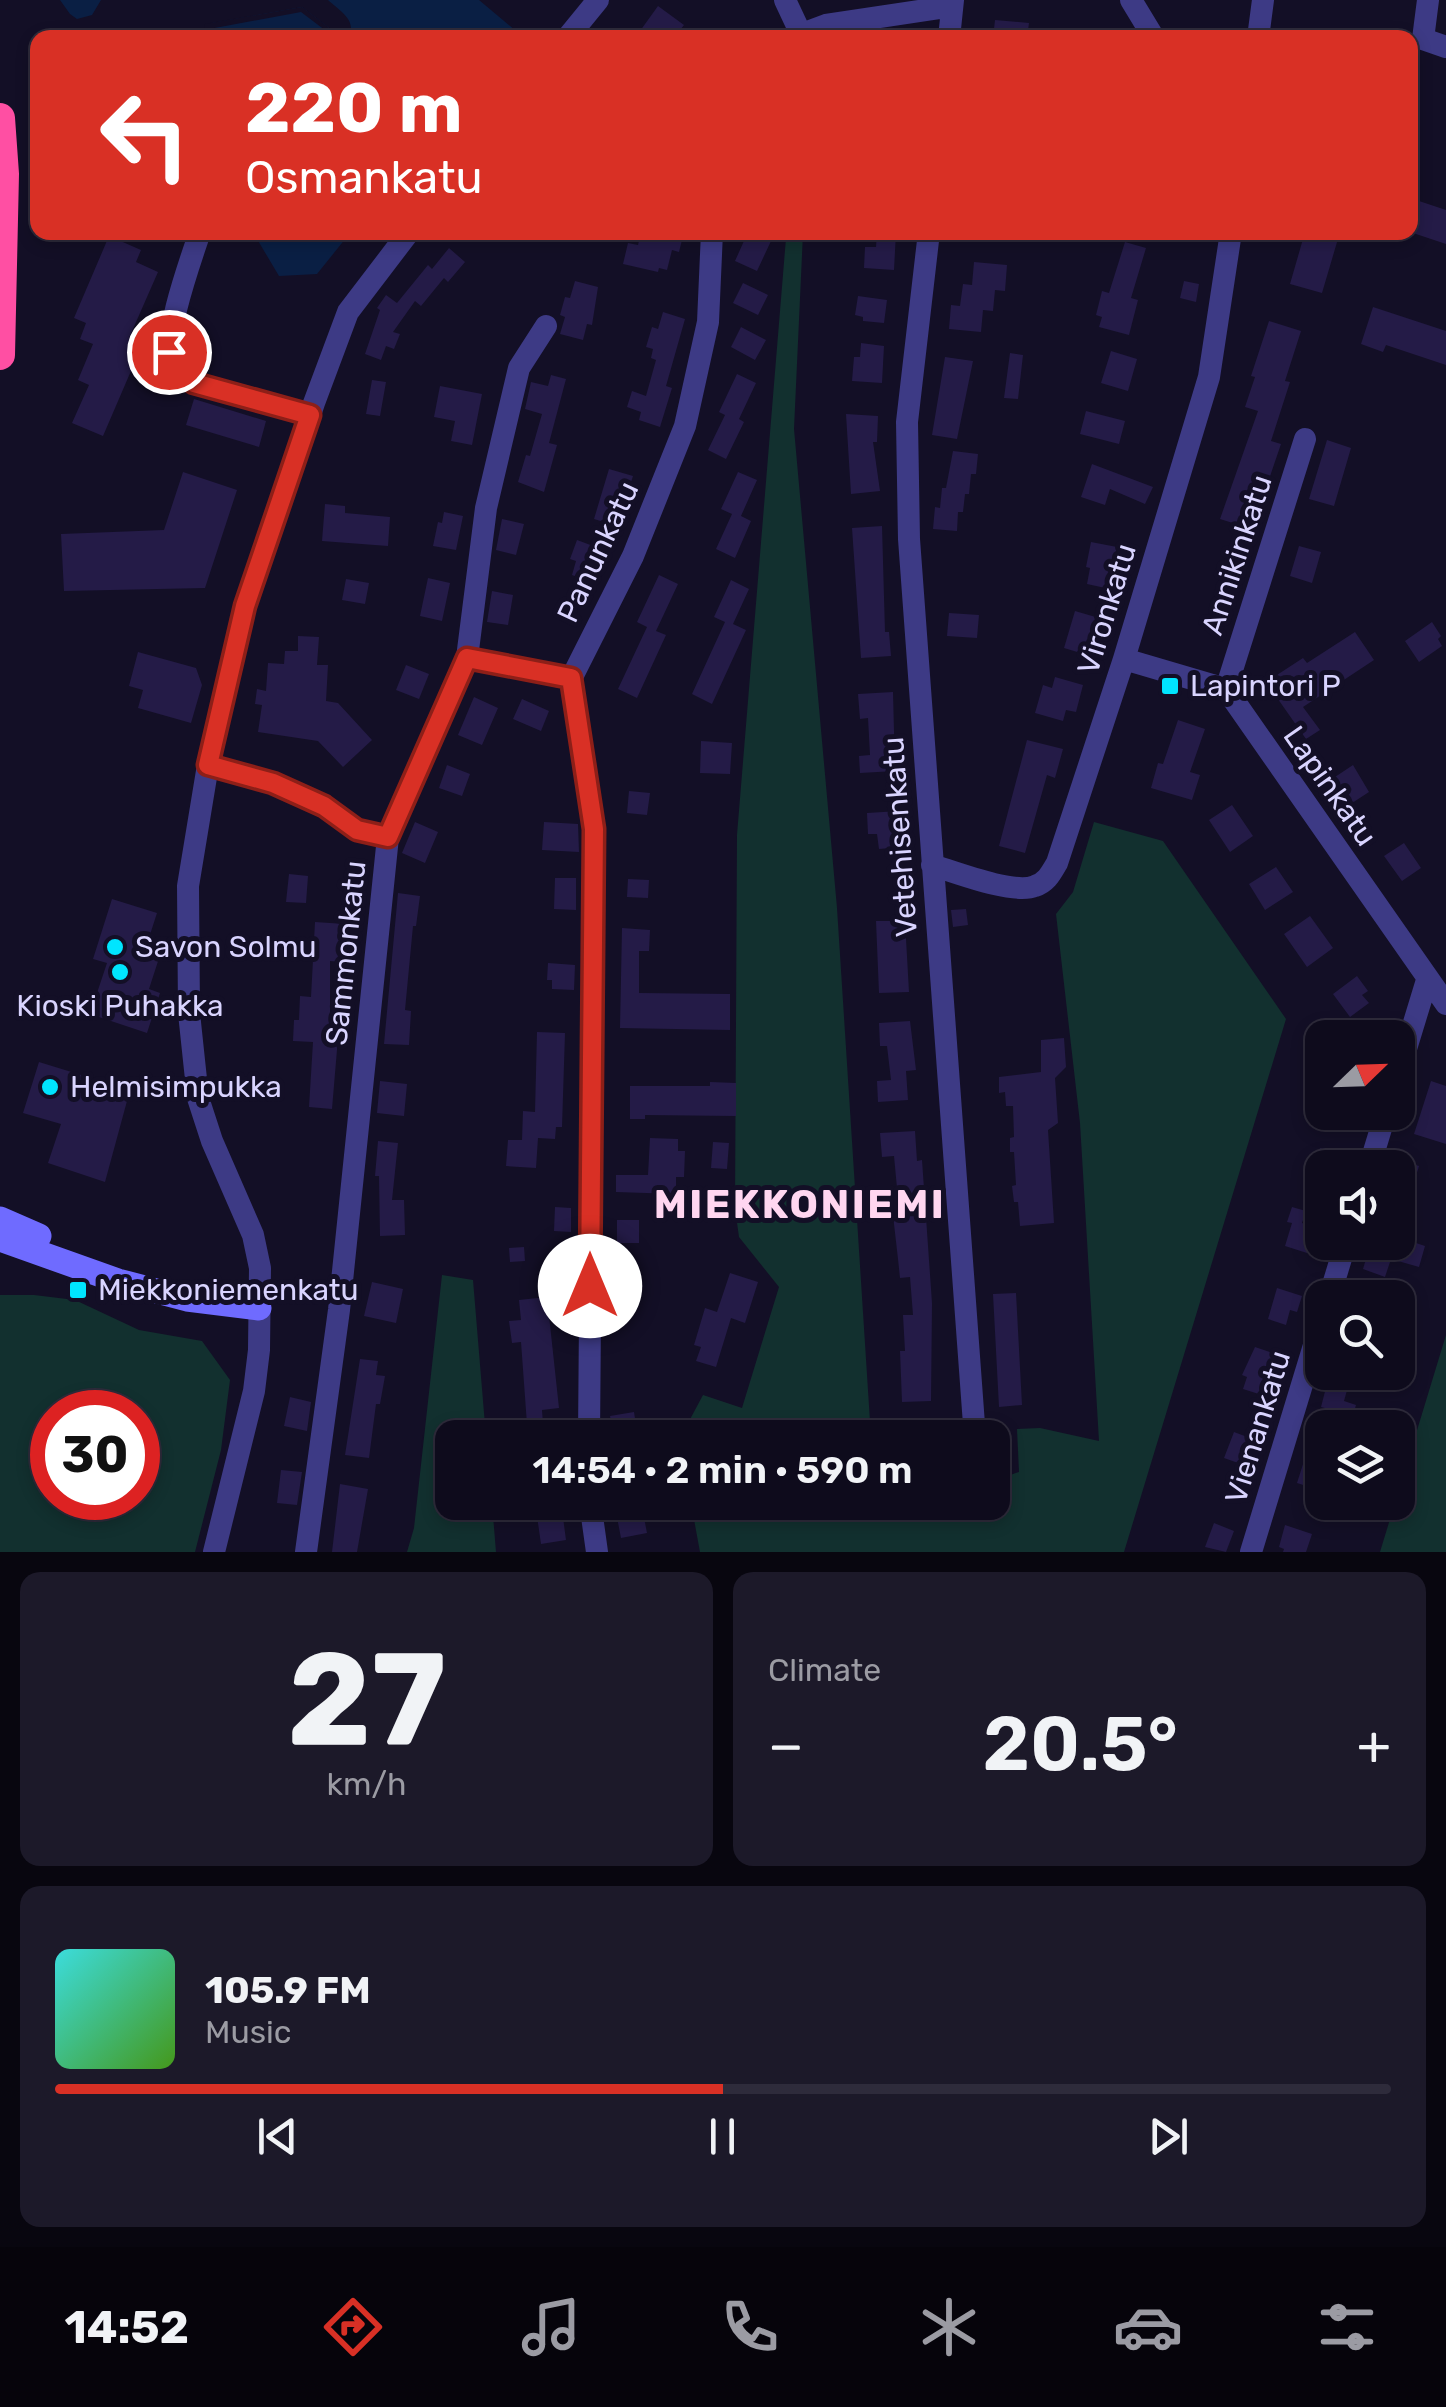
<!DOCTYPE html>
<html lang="en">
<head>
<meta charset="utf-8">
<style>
	body { margin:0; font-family:Rubik,sans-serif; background:#1c1929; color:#f1f3f6; height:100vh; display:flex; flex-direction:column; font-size:38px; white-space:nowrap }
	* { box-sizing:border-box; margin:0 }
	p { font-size:32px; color:#9b9ba3 }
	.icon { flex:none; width:55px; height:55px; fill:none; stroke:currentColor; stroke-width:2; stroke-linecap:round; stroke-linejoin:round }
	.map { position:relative; height:1552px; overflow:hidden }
	.details { display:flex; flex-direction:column; gap:20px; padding:20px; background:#08060f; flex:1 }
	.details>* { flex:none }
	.guide { position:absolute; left:30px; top:30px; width:1388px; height:210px; border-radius:20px; box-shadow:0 5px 15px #0003,0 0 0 2px #2e2b3b; background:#d93025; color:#fff; overflow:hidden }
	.needle { width:65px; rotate:67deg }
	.buttons { position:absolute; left:1305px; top:1020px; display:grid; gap:20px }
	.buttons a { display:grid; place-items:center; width:110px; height:110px; border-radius:20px; background:#0e0b1c; box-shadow:0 5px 15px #0003,0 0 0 2px #2e2b3b; font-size:50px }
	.speed { position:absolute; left:30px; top:1390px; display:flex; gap:20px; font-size:50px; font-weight:700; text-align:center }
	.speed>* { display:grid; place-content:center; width:130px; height:130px; border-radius:50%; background:#0e0b1c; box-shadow:0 5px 15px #0003,0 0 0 2px #2e2b3b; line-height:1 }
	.speed .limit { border:15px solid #d22; background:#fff; color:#111 }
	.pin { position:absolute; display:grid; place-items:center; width:85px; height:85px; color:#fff; margin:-42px; border:5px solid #fff; border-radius:50%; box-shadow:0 2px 10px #0007 }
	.me { position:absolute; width:110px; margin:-55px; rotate:0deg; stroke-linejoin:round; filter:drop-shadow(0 0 8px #0008) }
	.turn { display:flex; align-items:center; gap:35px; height:210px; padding:0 50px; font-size:45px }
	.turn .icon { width:130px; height:130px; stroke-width:2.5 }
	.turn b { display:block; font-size:70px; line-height:85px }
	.big { font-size:75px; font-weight:600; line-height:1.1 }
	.details .tile { flex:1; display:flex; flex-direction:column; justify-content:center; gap:15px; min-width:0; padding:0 35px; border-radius:20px; background:#1c1929 }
	.details .dial { align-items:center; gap:0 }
	.dial b { font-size:130px; line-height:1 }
	.song { display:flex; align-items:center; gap:30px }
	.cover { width:120px; height:120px; border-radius:15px; background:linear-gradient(135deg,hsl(180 70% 55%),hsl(100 70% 35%)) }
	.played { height:10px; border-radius:5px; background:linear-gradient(90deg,#d93025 50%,#2e2b3b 50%) }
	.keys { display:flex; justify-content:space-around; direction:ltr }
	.heat { display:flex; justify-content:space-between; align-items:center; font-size:55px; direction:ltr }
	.details .tiles { flex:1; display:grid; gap:20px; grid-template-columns:1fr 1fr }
	.tile:last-child { grid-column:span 2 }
	.trip { position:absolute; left:435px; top:1420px; width:575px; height:100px; border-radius:20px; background:#0e0b1c; box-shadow:0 5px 15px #0003,0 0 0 2px #2e2b3b; font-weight:600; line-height:100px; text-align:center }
	.tab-bar { display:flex; height:160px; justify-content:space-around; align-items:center; background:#06040b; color:#9b9ba3 }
	.tab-bar .icon { width:70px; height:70px }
	.tab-bar .current { color:#d93025 }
	.tab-bar b { font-size:45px; color:#f1f3f6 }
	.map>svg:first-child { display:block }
</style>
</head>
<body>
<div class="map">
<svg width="1446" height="1552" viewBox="0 0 1446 1552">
	<rect width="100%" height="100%" fill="#130f26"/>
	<path fill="#12302f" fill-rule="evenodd" d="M771 233H803L794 429 837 908 871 1437 686 1438 687 1425 703 1395 742 1408 779 1287 739 1237 735 1208 737 835 786 238Z
		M1094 822 1163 841 1286 1019 1124 1552H700L691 1503 992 1502 993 1481 1019 1472 1017 1429 1040 1428 1099 1441 1080 1123 1056 914 1073 892Z
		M442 1275 473 1280 486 1437 452 1438V1502L492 1503 496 1552H407L414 1528Z
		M0 1295H34L75 1300 139 1330 202 1341 230 1380 221 1450 195 1552H0ZM52 1412H138V1498H52Z
		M1446 1335V1552H1380Z"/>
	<path fill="#0a1f44" d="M60 0H101L92 15 77 19 70 14Z
		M328 0H479L516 31 514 38 349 37C357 20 340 11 328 0Z
		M302 7 341 37 205 38 212 23Z
		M257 233V232L350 233 317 274 279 276 257 239Z"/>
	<path fill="#130f26" d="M302 7 341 37H334L301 12 204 30 205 24Z"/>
	<path fill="#241b47" d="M658 6 684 25 674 38H635Z
		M995 20 1029 23 1027 38H993Z
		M1410 198 1446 210V244L1410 232Z
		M641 232H684L679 252 672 250 667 270 659 268 658 272 623 264 628 243 638 245Z
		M748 232 771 241 757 271 735 261Z
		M877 232H896L894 270 864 268 865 247H876Z
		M1305 232H1340L1322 293 1290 284Z
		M109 236 141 250 136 262 158 272 129 338 143 343 103 436 72 423 89 385 78 380 93 344 80 339 86 323 74 318Z
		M1125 242 1146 248 1131 298 1138 300 1129 335 1099 327 1102 317 1096 315 1102 291 1109 293Z
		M449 248 465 262 448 282 444 278 421 306 415 301 393 332 400 334 394 349 386 346 381 360 365 354 380 310 377 308 386 295 397 303 428 265 432 269Z
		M974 262 1007 265 1005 291 995 290 993 311 983 310 981 332 949 329 951 305 960 306 963 284 972 285Z
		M575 281 598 287 592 325 587 324 583 340 560 334 565 317 560 315 565 297 570 298Z
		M1184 281 1199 284 1196 302 1180 298Z
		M743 283 768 295 758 315 733 303Z
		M858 296 887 300 884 323 863 321V317L855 315Z
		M1373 307 1446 331V365L1386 345 1383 352 1361 344Z
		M663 312 685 319 666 386 672 388 660 427 639 420 641 412 627 407 632 391 646 396 656 360 651 358 653 349 646 347 652 327 658 329Z
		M1269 321 1301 331 1285 381 1290 382 1271 441 1281 444 1252 529 1220 519 1258 411 1245 407 1255 377 1251 376Z
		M741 327 766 340 755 360 731 347Z
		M861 343 884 346 882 383 852 381 854 357H860Z
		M1111 351 1137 359 1128 391 1101 383Z
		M1010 353 1023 355 1018 399 1004 398Z
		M945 357 973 361 957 439 932 435Z
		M737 374 756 383 739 419 744 422 726 459 708 450 725 415 719 412Z
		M551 375 566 379 549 443 557 445 544 492 518 482 526 455 530 456 542 414 525 409 531 382 548 386Z
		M372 380 386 382 380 416 366 414Z
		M440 386 482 394 472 445 451 441 455 421 434 417Z
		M194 399 266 421 259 447 186 425Z
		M1086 411 1125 421 1119 444 1080 434Z
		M846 414 878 416 877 442H873L880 491 851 494Z
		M1327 440 1351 448 1334 506 1309 499Z
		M953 451 978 454 976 474H971L969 494H965L963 512H958L957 531 933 529 935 507 940 508 942 488H946Z
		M1092 464 1153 487 1145 504 1110 489 1105 505 1081 497Z
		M609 469 633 476 617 526 594 519Z
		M183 472 237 490 205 588 64 591 61 534 164 530Z
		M738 472 757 480 741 516 751 521 735 558 716 549 732 514 721 509Z
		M325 504 345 506V513L390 517 388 546 322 541Z
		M444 512 463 516 456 550 433 546 438 522 442 523Z
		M502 519 524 524 516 555 496 550Z
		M882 526 885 632H889L891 656 861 658 852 528Z
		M577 540 604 550 593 583 572 575 576 561 570 559Z
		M1091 542 1117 547 1110 589 1087 584 1090 568 1086 567Z
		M1299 546 1321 552 1312 583 1290 576Z
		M659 575 678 584 656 631 666 635 637 698 618 689 647 627 637 622Z
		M428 578 450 583 442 621 420 616Z
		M346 579 369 583 365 604 342 600Z
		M731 580 749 589 733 624 746 630 712 704 692 694 725 622 714 617Z
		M492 591 513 595 508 625 487 622Z
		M1075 611 1099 618 1084 654 1064 648Z
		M949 613 979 615 977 638 947 636Z
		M1432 622 1441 636 1438 639 1442 646 1419 662 1405 641Z
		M1355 632 1374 660 1303 707 1320 730 1306 739 1266 682 1303 658 1307 663Z
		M298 636 319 637 317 665H328L326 701 338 703 372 740 343 767 318 741 258 732 262 705 255 704 257 689 266 691 268 663 284 664 285 651H298Z
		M138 652 196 668 202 685 191 723 138 708 143 690 129 686Z
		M406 665 429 674 419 699 396 690Z
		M1055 677 1083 685 1076 712 1066 710 1063 721 1035 713 1043 685 1052 688Z
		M893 692 895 771 860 773 859 756 870 755 868 718 860 719 858 694Z
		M474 697 498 708 482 745 458 735Z
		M522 699 549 711 541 731 513 719Z
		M1178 720 1205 729 1190 772 1200 775 1192 800 1151 788 1158 763 1163 764Z
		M1027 740 1063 749 1055 778 1047 775 1025 853 999 846Z
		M701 741 732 743 730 774 700 773Z
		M447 765 470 774 462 796 439 788Z
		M1353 765 1369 792 1349 805 1332 779Z
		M629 791 650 793 647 815 627 813Z
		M1232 805 1253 836 1230 852 1209 820Z
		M899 811 902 847 879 849 877 834H868L867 813Z
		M415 822 438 832 425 863 402 853Z
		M544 822 578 824 579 852 542 850Z
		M1404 843 1421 868 1402 881 1384 856Z
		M1276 867 1293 892 1265 910 1249 884Z
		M289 874 308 876 306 903 286 902Z
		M555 878H576V910L554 909Z
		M628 879 649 880 648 898 627 897Z
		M398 893 420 896 416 926H413L405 1010 411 1011 409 1045 384 1044Z
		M112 899 157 913 146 947 161 952 149 989 160 993 147 1033 90 1014 107 963 93 959Z
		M966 909 968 925 953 927 951 910Z
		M1310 916 1333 948 1307 967 1284 934Z
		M876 921H905L909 992 879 993Z
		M315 922 345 924 343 962 330 961V1025L339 1026 332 1109 309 1107 313 1042 293 1041 294 1020H299L300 996 311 997Z
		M622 928 650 930 649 951H639V993L730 994V1030L620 1028Z
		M548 963 575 965 574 990 552 989V980H547Z
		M1357 976 1368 991 1362 995 1369 1003 1350 1017 1333 994Z
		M910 1021 916 1070 906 1071 908 1100 878 1102 877 1081 891 1080 887 1046H880L879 1023Z
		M537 1032 565 1033 562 1127H556L555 1139 538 1138 536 1168 506 1166 508 1140H522L523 1111 535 1112Z
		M1064 1038 1066 1067 1055 1078 1058 1123 1048 1130 1054 1223 1020 1226 1018 1202H1014L1012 1186 1016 1185 1014 1152H1010V1138L1014 1137 1013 1106H1006L1005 1092 999 1093V1077L1041 1072V1040Z
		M39 1062 130 1090 105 1182 48 1163 61 1124 23 1113Z
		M380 1081 407 1084 404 1116 377 1113Z
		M1431 1081 1446 1086V1144L1414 1134Z
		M710 1082 736 1083V1116L645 1115V1119H630V1086H710Z
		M915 1131 917 1161 922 1160 932 1303 931 1401 902 1402 900 1351H905L903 1315H913L910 1277 900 1278 898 1259 890 1189 897 1188 894 1156 882 1157 880 1133Z
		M650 1138 678 1139V1151H685L684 1177H676V1194L616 1192V1175H648Z
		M378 1141 398 1143 392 1200H404L405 1235 380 1236 379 1176H375Z
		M713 1142 729 1143 727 1169 711 1168Z
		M1320 1148 1337 1154 1333 1168H1313Z
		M1398 1160 1419 1166 1410 1196 1398 1192Z
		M555 1207 571 1208V1232L554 1231Z
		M1292 1207 1306 1211 1302 1223 1315 1227 1307 1253 1285 1246 1292 1223 1287 1222Z
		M617 1220H639V1243H617Z
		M1398 1237 1425 1246 1419 1267 1391 1259 1385 1277 1363 1269 1371 1242H1398Z
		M524 1247 525 1261 510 1262 509 1248Z
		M730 1273 758 1282 745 1323 731 1318 716 1367 696 1361 701 1347 694 1345 705 1308 717 1312Z
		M372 1282 403 1289 396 1323 364 1316Z
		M1277 1288 1302 1296 1297 1312 1290 1310 1286 1325 1268 1319Z
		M1016 1293 1022 1405 999 1407 993 1294Z
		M547 1297 559 1408 542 1410 544 1438H528L521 1342 512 1343 509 1321 521 1320 519 1300Z
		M1255 1347 1285 1357 1280 1372 1271 1369 1262 1395 1243 1389 1247 1377 1242 1375Z
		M360 1359 378 1361 376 1375 385 1376 380 1404H376L369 1458 345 1455Z
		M1330 1372 1351 1376 1344 1401 1356 1405 1351 1422 1330 1416 1332 1410 1321 1407Z
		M290 1397 311 1402 307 1431 284 1426Z
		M634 1412 638 1438H614L610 1416Z
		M1234 1432 1250 1438 1241 1464 1224 1458Z
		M1304 1461 1322 1467 1319 1490 1297 1483Z
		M281 1470 302 1472 297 1505 277 1503Z
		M340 1484 368 1489 357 1552H332Z
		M535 1502H561L566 1540 541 1544Z
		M614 1502H641L647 1533 621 1538Z
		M1214 1523 1234 1531 1226 1552 1205 1547Z
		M1285 1525 1312 1534 1306 1552H1283L1284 1549 1279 1547Z"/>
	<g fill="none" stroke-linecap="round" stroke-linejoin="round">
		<path stroke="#3d3a85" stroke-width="22" d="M785 0 800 32
			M1131 0 1154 38
			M1428 0 1423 39 1446 47
			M567 38 598 0
			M791 38 826 25 952 6
			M949 38 953 0
			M1258 38 1263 0
			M200 232C191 259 162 338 172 362 176 372 185 377 194 383L310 415
			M929 232 907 422 909 539 975 1438
			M467 658 571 679
			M1124 659 1226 689 1446 1004
			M1226 689 1305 439
			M208 765 273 783 324 807 357 830 388 837
			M932 865C955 872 1014 895 1035 886 1047 882 1051 873 1057 863L1124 659 1209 377 1231 232
			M1398 1075 1427 980
			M1369 1168 1386 1112
			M1329 1298 1346 1242
			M589 1438 594 829 571 679 633 556 685 426 708 322 712 232
			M590 1502 597 1552
			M214 1552 254 1391 259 1350 260 1268 253 1235 212 1141 198 1098 189 1013 188 886 208 765 245 606 314 403 348 312 409 232
			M306 1552 339 1310 388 837 467 658 486 508 519 368 546 326
			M1251 1552 1322 1319"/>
		<path stroke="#6f6bff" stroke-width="25" d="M0 1219 39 1236
			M0 1239 118 1281 187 1299 259 1308"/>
		<path stroke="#ff4fa3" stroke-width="30" d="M0 118 4 174 0 355"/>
	</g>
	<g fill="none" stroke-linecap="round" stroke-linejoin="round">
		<defs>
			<path id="route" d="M169 352 179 373 194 383 310 415 245 606 208 765 273 783 324 806 357 830 388 837 467 658 571 678 594 829 590 1286"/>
		</defs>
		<use href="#route" stroke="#8d1f18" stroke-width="25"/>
		<use href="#route" stroke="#d93025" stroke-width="18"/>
	</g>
	<g fill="#00e5ff" stroke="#130f26" stroke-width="4">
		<rect x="1160" y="676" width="20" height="20" rx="5"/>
		<circle cx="115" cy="947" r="10"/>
		<circle cx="120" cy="972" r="10"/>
		<circle cx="50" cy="1087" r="10"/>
		<rect x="68" y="1280" width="20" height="20" rx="5"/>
	</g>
	<g text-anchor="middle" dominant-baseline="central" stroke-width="10" stroke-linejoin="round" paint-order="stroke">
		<g font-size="30" fill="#d9d4ff" stroke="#130f26">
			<text transform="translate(598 552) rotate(-65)">Panunkatu</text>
			<text transform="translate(1237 555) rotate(-72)">Annikinkatu</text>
			<text transform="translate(1107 609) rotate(-73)">Vironkatu</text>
			<text transform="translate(1330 786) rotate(55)">Lapinkatu</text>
			<text transform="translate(900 837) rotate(-94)">Vetehisenkatu</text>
			<text transform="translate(346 953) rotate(-84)">Sammonkatu</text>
			<text transform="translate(1258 1427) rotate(-73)">Vienankatu</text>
		</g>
		<g font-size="30" fill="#d9d4ff" stroke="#130f26" text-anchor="start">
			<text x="1190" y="686">Lapintori P</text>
			<text x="135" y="947">Savon Solmu</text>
			<text x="120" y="1006" text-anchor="middle">Kioski Puhakka</text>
			<text x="70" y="1087">Helmisimpukka</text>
			<text x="98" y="1290">Miekkoniemenkatu</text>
		</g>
		<g font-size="40" font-weight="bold" letter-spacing="2.5" fill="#ffd6f0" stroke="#130f26">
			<text x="800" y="1204">MIEKKONIEMI</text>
		</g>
	</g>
</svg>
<div class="buttons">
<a><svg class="needle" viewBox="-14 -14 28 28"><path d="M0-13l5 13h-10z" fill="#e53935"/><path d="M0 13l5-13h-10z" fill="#9b9ba3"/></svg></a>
<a><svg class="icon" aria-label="sound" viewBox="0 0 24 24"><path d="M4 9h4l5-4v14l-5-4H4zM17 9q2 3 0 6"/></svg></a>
<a><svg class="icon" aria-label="search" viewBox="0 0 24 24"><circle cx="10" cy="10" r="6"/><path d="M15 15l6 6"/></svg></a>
<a><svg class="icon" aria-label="layers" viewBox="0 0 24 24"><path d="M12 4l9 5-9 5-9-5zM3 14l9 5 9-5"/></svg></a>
</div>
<div class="speed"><div class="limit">30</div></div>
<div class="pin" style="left:169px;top:352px;background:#d93025"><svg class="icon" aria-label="arrive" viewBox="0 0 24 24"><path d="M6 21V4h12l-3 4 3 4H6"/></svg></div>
<svg class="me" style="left:590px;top:1286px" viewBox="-20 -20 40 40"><circle r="19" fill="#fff"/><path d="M0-13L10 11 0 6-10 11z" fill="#d93025"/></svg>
<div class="trip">14:54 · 2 min · 590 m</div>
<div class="guide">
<div class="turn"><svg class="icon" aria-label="left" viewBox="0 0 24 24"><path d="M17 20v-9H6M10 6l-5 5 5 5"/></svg><div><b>220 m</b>Osmankatu</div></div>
</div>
</div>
<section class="details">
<div class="tiles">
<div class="tile dial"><b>27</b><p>km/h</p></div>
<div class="tile"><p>Climate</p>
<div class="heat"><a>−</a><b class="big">20.5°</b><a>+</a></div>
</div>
<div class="tile">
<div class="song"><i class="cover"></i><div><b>105.9 FM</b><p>Music</p></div></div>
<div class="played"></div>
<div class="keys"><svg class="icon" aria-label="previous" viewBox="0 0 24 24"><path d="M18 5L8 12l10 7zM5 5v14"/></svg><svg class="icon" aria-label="pause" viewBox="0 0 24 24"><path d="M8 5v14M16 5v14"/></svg><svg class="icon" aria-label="next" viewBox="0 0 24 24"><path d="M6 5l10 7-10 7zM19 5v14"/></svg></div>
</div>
</div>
</section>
<nav class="tab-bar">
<b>14:52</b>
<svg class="icon current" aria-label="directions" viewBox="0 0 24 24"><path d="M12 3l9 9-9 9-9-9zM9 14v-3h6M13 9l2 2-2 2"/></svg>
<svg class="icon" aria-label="music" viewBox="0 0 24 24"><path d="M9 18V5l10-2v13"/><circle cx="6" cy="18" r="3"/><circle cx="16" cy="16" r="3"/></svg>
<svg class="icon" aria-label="phone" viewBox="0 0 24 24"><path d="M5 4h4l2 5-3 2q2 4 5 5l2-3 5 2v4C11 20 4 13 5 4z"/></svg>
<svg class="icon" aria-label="climate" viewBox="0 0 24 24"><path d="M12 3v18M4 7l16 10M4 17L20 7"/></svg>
<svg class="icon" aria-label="car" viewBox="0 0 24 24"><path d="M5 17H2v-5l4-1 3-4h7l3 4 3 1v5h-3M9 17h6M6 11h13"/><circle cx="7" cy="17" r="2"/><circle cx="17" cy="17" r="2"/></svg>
<svg class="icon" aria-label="filters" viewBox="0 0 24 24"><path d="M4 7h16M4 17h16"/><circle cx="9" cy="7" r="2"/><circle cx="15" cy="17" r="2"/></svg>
</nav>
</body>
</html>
